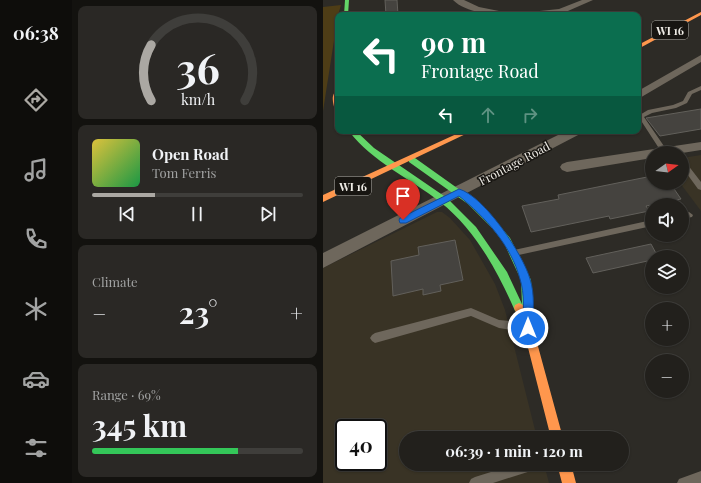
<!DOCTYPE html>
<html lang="en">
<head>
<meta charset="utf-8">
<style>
	body { margin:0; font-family:"Playfair Display",serif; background:#2a2825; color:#f1f3f6; height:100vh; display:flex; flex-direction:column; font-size:15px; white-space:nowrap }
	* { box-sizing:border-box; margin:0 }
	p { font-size:13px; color:#a2a3a3 }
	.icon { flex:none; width:22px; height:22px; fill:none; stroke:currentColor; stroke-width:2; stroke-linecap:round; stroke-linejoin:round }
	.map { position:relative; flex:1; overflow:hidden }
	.sheet { display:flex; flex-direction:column; gap:6px; padding:6px; background:#13120f; width:251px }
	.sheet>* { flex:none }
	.guide { position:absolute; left:12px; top:12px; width:306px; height:122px; border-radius:8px; box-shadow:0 1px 3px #0004,0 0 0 1px #3f3e3b; background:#0b6e4f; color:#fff; overflow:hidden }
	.needle { width:26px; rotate:76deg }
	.buttons { position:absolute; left:322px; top:146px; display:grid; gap:8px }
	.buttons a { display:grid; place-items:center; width:44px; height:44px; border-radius:50%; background:#22201c; box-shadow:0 1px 3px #0004,0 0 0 1px #3f3e3b; font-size:20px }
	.speed { position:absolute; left:12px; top:419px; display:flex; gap:8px; font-size:20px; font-weight:700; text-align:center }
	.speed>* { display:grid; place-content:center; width:52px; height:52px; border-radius:50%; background:#22201c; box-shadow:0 1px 3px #0004,0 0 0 1px #3f3e3b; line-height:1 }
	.speed .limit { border:2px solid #111; border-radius:6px; background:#fff; color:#111 }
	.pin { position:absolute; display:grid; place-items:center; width:34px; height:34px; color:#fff; margin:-41px -17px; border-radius:50% 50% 50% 0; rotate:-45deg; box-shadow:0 0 4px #0007 }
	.pin .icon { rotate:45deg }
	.me { position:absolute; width:44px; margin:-22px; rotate:0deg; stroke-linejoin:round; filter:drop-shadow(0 0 3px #0008) }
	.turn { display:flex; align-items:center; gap:14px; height:84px; padding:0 20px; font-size:18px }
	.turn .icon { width:52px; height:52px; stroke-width:2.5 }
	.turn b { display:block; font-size:28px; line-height:34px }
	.lanes { display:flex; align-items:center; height:38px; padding:0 20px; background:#0003; justify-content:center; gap:20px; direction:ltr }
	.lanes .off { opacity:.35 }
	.big { font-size:30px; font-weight:700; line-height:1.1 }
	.sheet .tile { flex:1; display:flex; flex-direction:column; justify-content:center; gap:6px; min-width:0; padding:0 14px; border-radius:8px; background:#2a2825 }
	.sheet .dial { align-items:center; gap:0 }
	.dial svg { height:104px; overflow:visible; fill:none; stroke:#3f3e3b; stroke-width:7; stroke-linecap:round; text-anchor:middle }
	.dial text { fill:#f1f3f6; stroke:none }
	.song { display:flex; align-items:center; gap:12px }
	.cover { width:48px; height:48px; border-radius:6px; background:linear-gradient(135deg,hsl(50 70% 55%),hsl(140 70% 35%)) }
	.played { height:4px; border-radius:2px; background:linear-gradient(90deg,#aba8a3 30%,#3f3e3b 30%) }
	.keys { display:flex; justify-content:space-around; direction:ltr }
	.heat { display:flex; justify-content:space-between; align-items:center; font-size:22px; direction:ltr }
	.charge { height:6px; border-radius:3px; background:linear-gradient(90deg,#34c759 69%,#3f3e3b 0) }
	.trip { position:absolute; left:76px; top:431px; width:230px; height:40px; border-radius:20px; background:#22201c; box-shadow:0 1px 3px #0004,0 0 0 1px #3f3e3b; font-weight:700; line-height:40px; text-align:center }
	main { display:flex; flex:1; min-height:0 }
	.tab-bar { display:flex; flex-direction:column; width:72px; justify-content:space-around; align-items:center; background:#0e0d0b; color:#a2a3a3 }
	.tab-bar .icon { width:28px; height:28px }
	.tab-bar .selected { color:#aba8a3 }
	.tab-bar b { font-size:18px; color:#f1f3f6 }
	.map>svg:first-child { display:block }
</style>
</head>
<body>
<main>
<nav class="tab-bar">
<b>06:38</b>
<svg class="icon selected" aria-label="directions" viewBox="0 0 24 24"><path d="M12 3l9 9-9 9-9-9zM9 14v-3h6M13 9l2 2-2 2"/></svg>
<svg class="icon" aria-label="music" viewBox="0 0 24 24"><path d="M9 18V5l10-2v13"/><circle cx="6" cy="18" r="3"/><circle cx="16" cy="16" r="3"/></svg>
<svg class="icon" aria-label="phone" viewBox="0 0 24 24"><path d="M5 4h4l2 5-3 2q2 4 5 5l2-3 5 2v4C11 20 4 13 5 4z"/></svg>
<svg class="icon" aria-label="climate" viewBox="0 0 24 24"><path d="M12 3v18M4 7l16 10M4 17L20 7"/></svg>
<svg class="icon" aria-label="car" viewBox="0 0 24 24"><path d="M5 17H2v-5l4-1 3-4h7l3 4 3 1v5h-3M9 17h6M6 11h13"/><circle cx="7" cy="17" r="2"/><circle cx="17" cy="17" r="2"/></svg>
<svg class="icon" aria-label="filters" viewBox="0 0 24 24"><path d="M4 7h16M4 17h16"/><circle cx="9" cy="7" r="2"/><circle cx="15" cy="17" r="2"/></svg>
</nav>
<section class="sheet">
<div class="tile dial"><svg viewBox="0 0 100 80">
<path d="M14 69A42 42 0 1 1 86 69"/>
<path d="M14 69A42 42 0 0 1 14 26" stroke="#aba8a3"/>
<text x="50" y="56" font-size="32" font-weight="700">36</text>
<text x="50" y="72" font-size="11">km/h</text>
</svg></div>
<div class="tile">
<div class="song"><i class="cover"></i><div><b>Open Road</b><p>Tom Ferris</p></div></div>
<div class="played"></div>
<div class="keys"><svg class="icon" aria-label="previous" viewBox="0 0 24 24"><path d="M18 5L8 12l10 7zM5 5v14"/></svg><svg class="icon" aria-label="pause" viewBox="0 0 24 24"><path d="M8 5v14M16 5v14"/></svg><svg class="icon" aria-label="next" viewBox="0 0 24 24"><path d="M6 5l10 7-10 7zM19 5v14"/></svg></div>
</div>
<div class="tile"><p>Climate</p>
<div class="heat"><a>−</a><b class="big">23°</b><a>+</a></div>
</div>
<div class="tile"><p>Range · 69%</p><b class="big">345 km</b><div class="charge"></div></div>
</section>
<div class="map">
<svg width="378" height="483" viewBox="0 0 378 483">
	<rect width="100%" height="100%" fill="#2d2b26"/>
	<path fill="#393325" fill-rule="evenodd" d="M378 155V211L357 183H359V158Z
		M114 212H119L127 218 147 240 172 284 182 310 214 438H83V464H221L226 483H0V268ZM21 428H55V462H21Z"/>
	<path fill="#4e3d16" d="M18 5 15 15 0 111V7Z"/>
	<path fill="#45433f" stroke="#62605b" d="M62 0H74L75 15H63Z
		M378 109V129L337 136 323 118Z
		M329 176V183H347L358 199 323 206 326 211 287 219 286 216 208 232 199 206 236 199 235 195Z
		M132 240 140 280 117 285 118 291 100 295V289L70 296 68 261 96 255 95 247Z
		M328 244 335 257H329V260L270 273 263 258Z"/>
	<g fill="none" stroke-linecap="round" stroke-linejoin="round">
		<path fill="#6e675c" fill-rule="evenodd" d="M378 86V90L369 94 364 103 353 108 329 113 321 117 345 152 339 153 315 116 325 110 350 105 360 101 365 92Z
			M359 160H361L378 182V190L375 189 359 167Z
			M366 212 370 215 369 217 359 219V213Z
			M329 220V226L191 256 188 255 187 253 188 251 191 250Z
			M148 308 176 320 200 322 203 324 205 327 203 330 200 332 176 328 148 316 52 343 49 341 47 338 49 335 52 333Z
			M193 464H217L215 468 211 470 170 483H146L148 479 152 477Z
			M378 471V483H354L356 479Z"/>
		<path fill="#6e675c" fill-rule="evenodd" d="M130 0H141L156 7 186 13 187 15C170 15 143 13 130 0Z
			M259 0H270L238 14 203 15 207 12 236 9Z
			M378 55V62L315 99V91Z
			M243 131H259L257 134 0 268V253Z
			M378 142V150L359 153H329V158L244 172 239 170 237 167 239 164 244 162Z"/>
		<path fill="#63d668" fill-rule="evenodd" d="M22 0H26L25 15H21Z
			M26 131H33L51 148 124 198 153 227 184 272 199 304 198 280 181 243 170 229 145 204 86 162V158H92L151 200 176 225 187 238 208 280 210 316 209 319 205 321 201 319 200 311 196 313 192 311C175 272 152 229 117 202 87 178 49 162 26 131Z"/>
		<path fill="#ff974d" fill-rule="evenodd" d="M378 12V15L315 49V45Z
			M15 90V112L12 110C10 103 7 94 15 90Z
			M140 131H149L0 202V195Z
			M196 303 200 305 210 328 240 438H228L200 328 191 308 192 305Z
			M234 464H248L253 483H239Z"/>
	</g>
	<path fill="#1a73e8" stroke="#114b97" d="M136 189C161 196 200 254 207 279 212 294 210 312 210 328L209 331 205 333 201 331 200 328C200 312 202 294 197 279 188 245 162 217 136 196L83 223H77L76 220 77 218Z"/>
	<g text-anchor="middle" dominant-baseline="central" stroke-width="3" stroke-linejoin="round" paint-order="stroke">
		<g fill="#171511" stroke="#aeaca6" stroke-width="1">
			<rect x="329" y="21" width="36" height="18" rx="3"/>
			<rect x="12" y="177" width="36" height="18" rx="3"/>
		</g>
		<g font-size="11" font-weight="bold" fill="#efece6">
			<text x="347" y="30">WI 16</text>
			<text x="30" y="186">WI 16</text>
		</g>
		<g font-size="12" fill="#efece6" stroke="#171511">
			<text transform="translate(191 163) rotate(-28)">Frontage Road</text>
		</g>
	</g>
</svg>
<div class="buttons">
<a><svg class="needle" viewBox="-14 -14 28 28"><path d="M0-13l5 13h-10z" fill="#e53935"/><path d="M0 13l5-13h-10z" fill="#a2a3a3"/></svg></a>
<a><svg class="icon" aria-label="sound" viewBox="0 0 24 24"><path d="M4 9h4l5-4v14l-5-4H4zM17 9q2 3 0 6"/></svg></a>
<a><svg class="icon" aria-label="layers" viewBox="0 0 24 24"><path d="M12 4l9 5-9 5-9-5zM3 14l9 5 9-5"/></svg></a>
<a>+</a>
<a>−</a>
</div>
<div class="speed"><div class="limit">40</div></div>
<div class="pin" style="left:80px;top:220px;background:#d93025"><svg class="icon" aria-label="arrive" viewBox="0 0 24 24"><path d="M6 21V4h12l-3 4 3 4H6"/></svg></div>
<svg class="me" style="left:205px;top:328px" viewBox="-20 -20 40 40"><circle r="17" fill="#1a73e8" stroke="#fff" stroke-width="3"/><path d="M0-11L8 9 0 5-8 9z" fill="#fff"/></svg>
<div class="trip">06:39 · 1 min · 120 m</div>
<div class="guide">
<div class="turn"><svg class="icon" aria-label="left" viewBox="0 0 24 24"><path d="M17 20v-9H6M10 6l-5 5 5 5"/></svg><div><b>90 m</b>Frontage Road</div></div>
<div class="lanes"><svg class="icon" aria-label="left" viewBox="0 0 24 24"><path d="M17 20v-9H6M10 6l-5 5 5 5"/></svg><svg class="icon off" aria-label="ahead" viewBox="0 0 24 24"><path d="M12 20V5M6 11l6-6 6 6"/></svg><svg class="icon off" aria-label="right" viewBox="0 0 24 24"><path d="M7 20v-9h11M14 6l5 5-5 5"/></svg></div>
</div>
</div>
</main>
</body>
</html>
